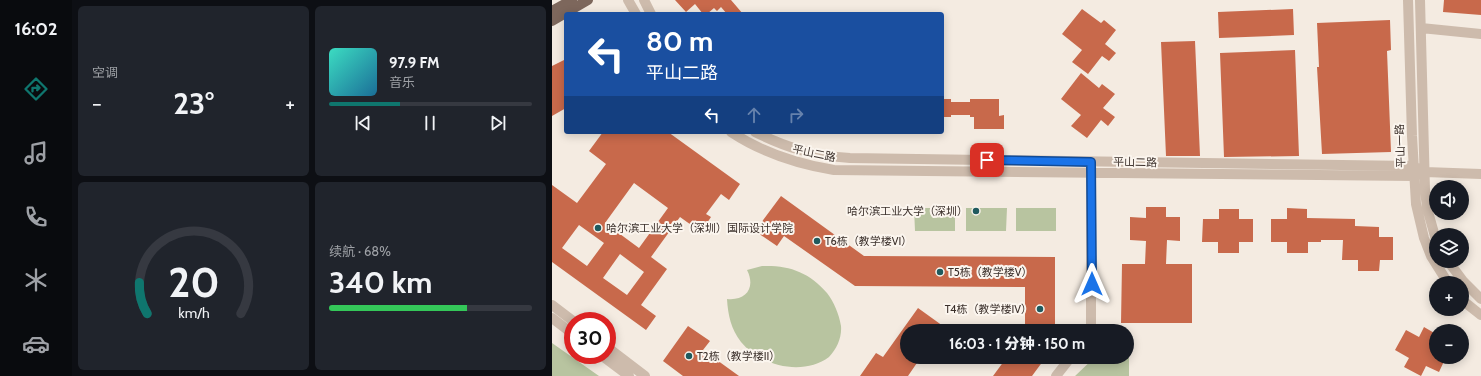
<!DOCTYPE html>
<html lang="zh">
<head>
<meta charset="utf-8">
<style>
	body { margin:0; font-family:Cabin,"Noto Sans SC",sans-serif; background:#20242c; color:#f1f3f6; height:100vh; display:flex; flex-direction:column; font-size:15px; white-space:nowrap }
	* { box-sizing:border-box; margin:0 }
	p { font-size:13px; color:#9ea1a6 }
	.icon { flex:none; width:22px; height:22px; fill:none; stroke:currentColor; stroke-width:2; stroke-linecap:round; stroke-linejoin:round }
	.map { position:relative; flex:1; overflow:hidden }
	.panel { display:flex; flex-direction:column; gap:6px; padding:6px; background:#0d0f14; width:480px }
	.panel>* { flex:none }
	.banner { position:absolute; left:12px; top:12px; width:380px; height:122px; border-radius:4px; box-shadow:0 2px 10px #0003; background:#1a4fa0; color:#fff; overflow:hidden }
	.fabs { position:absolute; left:877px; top:180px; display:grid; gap:8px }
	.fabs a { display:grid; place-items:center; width:40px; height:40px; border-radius:50%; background:#171b24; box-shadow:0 2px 10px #0003; font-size:20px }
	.speed { position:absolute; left:12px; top:312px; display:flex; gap:8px; font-size:20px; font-weight:700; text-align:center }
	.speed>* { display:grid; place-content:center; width:52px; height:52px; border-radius:50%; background:#171b24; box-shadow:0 2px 10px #0003; line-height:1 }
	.speed .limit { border:6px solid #d22; background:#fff; color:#111 }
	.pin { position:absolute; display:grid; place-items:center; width:34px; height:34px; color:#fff; margin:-17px; border-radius:8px; box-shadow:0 2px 6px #0006 }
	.me { position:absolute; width:44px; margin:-22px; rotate:0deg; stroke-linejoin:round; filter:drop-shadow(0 0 3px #0008) }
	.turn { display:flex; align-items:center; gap:14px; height:84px; padding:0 16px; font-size:18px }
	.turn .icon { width:52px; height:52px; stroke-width:2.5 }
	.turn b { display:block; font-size:28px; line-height:34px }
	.lanes { display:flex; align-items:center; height:38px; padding:0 16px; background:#0003; justify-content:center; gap:20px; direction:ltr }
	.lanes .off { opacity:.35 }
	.big { font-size:30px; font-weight:800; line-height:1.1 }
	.panel .tile { flex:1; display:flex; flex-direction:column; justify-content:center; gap:6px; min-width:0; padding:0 14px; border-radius:6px; background:#20242c }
	.panel .dial { align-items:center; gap:0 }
	.dial svg { height:104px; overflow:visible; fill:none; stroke:#363941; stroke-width:7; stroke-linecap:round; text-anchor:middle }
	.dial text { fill:#f1f3f6; stroke:none }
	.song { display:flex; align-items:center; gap:12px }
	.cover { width:48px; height:48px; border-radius:6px; background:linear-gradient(135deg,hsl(170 70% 55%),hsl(200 70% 35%)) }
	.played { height:4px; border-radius:2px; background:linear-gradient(90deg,#0f766e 35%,#363941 35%) }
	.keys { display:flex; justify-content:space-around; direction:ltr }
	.heat { display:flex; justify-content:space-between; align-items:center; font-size:22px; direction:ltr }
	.charge { height:6px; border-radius:3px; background:linear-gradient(90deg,#34c759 68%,#363941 0) }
	.panel .tiles { flex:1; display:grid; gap:6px; grid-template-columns:repeat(2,1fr) }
	.trip { position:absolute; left:348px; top:324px; width:234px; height:40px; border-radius:20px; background:#171b24; box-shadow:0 2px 10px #0003; font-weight:800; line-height:40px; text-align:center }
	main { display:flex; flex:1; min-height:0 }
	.tabs { display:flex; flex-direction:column; width:72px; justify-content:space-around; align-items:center; background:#090b0e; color:#9ea1a6 }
	.tabs .icon { width:28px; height:28px }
	.tabs .active { color:#0f766e }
	.tabs b { font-size:18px; color:#f1f3f6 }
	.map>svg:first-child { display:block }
</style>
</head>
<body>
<main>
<nav class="tabs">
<b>16:02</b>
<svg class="icon active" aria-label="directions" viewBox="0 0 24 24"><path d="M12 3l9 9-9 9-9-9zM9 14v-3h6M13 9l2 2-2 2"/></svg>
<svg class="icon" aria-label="music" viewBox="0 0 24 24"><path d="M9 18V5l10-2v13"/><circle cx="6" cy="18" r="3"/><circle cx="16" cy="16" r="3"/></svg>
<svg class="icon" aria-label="phone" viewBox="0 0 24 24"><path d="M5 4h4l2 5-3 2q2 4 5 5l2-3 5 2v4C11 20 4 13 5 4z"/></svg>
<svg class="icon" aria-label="climate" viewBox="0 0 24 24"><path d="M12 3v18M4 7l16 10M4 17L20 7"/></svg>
<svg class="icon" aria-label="car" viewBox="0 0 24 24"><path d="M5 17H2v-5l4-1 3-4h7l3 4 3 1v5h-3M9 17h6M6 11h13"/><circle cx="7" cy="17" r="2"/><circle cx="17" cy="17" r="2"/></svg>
</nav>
<section class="panel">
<div class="tiles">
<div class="tile"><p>空调</p>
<div class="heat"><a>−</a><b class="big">23°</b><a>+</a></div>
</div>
<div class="tile">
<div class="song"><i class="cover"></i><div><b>97.9 FM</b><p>音乐</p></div></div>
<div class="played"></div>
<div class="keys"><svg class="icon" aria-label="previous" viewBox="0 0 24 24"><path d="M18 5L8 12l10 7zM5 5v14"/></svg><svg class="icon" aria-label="pause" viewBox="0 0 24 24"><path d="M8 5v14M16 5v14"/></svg><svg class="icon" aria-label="next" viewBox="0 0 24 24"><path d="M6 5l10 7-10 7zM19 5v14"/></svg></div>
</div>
<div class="tile dial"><svg viewBox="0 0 100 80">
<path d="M14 69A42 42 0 1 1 86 69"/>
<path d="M14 69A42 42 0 0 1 8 45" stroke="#0f766e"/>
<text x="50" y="56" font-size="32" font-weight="700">20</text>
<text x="50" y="72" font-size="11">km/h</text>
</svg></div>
<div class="tile"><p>续航 · 68%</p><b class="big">340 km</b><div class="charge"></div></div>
</div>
</section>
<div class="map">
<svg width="929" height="376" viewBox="0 0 929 376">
	<rect width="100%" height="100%" fill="#f4ebe1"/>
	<path fill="#b8c4a0" d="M362 208H403V231H363Z
		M414 208H455L454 231H414Z
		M464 208H504V231H464Z
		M210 266C237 265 257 272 275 293 282 302 287 314 289 326 290 337 285 349 277 357 252 376 209 367 189 342 179 329 176 315 175 299 194 301 204 288 195 270Z
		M0 343 47 376H0Z
		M575 352H577V376H523L543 357H575Z"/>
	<path fill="#c8694b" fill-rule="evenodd" d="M123 0H179L191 14H175L169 7 165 11 162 8 155 14H151L143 4 134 12Z
		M892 0H929V15L891 12Z
		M530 9 549 23 552 20 564 30 553 44 564 53 557 61 550 56 536 74 520 62 530 50 510 34Z
		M741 9 742 35 667 38 666 12Z
		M838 20 839 50 835 51 839 152 770 154 765 67H767L765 23Z
		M643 41 648 156H614L609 42Z
		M743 50 747 156 672 157 668 53Z
		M14 59V108L0 116V66Z
		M529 73 547 88 550 84 563 94 551 108 563 117 556 126 549 120 535 138 519 126 529 115 509 99Z
		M390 99H399V102H418V99H447V116L452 115V129H422V117H418V115H399V117H390Z
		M51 132H116L188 184 177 200 169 194 154 214 159 217 149 232 128 217 99 257 115 269 89 305 104 316 94 330 0 262V185L25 203 54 164 37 151ZM82 183 116 208 87 248 53 223ZM27 225 52 243 35 266 10 248ZM68 254 92 272 75 295 51 278Z
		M229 196 312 256 503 257V331H473V287L303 286 232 236 225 246 203 231Z
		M594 207H614V217H628V241L615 240 614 264H640V323H569L570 264H593L594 241 578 240V217L594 218Z
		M735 208 755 209V218L803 219V226L827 227V237H841V260H828L827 271H806V260H790L791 240H769V242H756V253H735V242H719V219H735Z
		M667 209H687V219H701V242H687V253H666V242H650L651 219H667Z
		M366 308 391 326 388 331H355V357H369L356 376H308L324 353 331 357Z
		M136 326 158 341 151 350 187 376H131L111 361Z
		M872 327 884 334V357H894L887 372 874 366 869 376 852 367 857 358 843 350 854 330 867 337Z
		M455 357H494L480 376H441Z"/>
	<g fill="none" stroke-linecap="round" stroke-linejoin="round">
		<path stroke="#cdbbac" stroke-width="10" d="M76 0 84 14
			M92 0 99 14
			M856 0 860 136 864 204 872 238 879 256 896 283
			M868 0 873 190 875 208 884 240
			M869 28 929 34
			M179 132C211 153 245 164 282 170L862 176 873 172 929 174
			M203 132C235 148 262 156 298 158L861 166 873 172
			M539 168V331
			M896 261 911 281 929 299
			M910 300 929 315
			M0 305 21 321
			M0 318 21 334
			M55 347 93 376
			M49 355 77 376
			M504 376 519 357"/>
		<path stroke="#7d675c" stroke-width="10" d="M0 11 20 0
			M0 21 36 0"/>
	</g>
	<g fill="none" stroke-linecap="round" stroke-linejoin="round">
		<defs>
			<path id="route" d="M435 160 539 162 540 284"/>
		</defs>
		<use href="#route" stroke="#114b97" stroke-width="10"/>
		<use href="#route" stroke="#1a73e8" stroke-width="7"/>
	</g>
	<g fill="#1f5a5e" stroke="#fbf5ee" stroke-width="1.5">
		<circle cx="424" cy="211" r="4"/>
		<circle cx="46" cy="228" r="4"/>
		<circle cx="265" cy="241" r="4"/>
		<circle cx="388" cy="272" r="4"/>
		<circle cx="488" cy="309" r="4"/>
		<circle cx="137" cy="356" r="4"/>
	</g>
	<g text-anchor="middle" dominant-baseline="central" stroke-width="4" stroke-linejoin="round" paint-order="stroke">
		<g font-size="11" fill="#3b302b" stroke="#fbf5ee">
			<text transform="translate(848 146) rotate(-92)">平山一路</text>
			<text transform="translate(262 153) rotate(12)">平山二路</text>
			<text transform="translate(583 162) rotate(1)">平山二路</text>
		</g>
		<g font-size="11" fill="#3b302b" stroke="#fbf5ee" text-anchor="start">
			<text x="416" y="211" text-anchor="end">哈尔滨工业大学（深圳）</text>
			<text x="54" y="228">哈尔滨工业大学（深圳）国际设计学院</text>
			<text x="273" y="241">T6栋（教学楼VI）</text>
			<text x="396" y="272">T5栋（教学楼V）</text>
			<text x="480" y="309" text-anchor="end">T4栋（教学楼IV）</text>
			<text x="145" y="356">T2栋（教学楼II）</text>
		</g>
	</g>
</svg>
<div class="fabs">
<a><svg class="icon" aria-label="sound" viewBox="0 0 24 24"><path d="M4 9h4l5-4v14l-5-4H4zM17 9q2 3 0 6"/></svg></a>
<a><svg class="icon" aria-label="layers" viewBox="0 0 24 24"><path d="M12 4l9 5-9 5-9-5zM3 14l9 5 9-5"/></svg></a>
<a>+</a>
<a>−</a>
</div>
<div class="speed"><div class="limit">30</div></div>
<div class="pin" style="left:435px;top:160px;background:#d93025"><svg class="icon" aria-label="arrive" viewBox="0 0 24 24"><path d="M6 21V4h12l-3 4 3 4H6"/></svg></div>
<svg class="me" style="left:540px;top:284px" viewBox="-20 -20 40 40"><path d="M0-17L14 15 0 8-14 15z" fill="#1a73e8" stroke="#fff" stroke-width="4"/></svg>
<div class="trip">16:03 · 1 分钟 · 150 m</div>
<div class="banner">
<div class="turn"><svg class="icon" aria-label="left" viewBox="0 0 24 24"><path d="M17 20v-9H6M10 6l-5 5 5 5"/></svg><div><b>80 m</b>平山二路</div></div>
<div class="lanes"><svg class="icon" aria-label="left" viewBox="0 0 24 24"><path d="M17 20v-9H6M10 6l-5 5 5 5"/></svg><svg class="icon off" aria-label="ahead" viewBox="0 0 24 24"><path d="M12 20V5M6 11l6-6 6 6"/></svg><svg class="icon off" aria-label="right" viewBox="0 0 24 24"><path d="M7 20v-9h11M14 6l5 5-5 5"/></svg></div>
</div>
</div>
</main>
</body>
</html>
